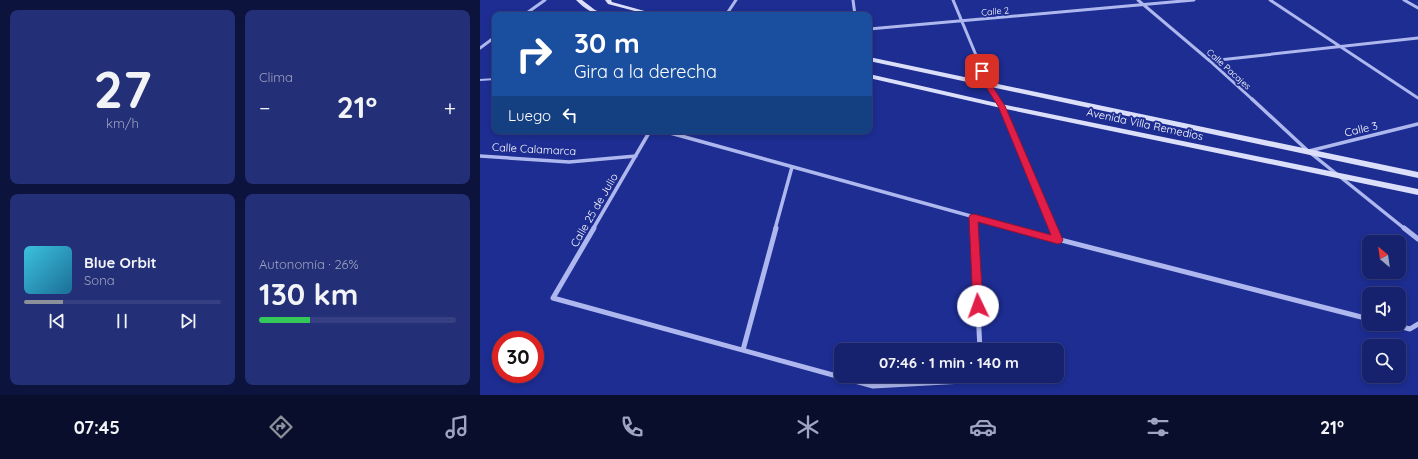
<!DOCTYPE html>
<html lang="es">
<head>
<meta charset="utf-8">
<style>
	body { margin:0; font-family:Quicksand,sans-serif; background:#232f76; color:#f1f3f6; height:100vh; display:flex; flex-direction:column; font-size:15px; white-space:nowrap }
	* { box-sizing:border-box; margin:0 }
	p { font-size:13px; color:#9ea4c2 }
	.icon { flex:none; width:22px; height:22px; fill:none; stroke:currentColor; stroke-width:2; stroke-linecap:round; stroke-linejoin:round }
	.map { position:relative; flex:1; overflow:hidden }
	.panel { display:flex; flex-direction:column; gap:10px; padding:10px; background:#0c133c; width:480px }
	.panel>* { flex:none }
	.banner { position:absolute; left:12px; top:12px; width:380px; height:122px; border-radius:8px; box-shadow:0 2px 6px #0003,0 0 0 1px #353f81; background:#1a4fa0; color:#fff; overflow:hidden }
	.needle { width:26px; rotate:331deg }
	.buttons { position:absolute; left:882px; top:235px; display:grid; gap:8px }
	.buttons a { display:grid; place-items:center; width:44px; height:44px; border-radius:8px; background:#16226e; box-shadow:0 2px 6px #0003,0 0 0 1px #353f81; font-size:20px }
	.speed { position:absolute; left:12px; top:331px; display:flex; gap:8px; font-size:20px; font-weight:700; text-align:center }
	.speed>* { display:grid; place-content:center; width:52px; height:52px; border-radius:50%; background:#16226e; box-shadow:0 2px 6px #0003,0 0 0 1px #353f81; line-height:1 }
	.speed .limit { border:6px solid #d22; background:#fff; color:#111 }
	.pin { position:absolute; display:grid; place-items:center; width:34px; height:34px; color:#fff; margin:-17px; border-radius:8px; box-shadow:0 2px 6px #0006 }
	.me { position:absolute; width:44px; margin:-22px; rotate:357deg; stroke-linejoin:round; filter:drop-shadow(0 0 3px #0008) }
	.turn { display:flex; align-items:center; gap:14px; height:84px; padding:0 16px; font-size:18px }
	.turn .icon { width:52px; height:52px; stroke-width:2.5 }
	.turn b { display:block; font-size:28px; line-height:34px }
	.then { display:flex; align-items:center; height:38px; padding:0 16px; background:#0003; gap:8px; font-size:15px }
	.big { font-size:30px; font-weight:800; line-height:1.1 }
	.panel .widget { flex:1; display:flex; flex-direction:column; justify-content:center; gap:6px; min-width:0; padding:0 14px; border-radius:8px; background:#232f76 }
	.panel .dial { align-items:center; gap:0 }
	.dial b { font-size:52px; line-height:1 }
	.song { display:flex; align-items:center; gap:12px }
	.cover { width:48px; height:48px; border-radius:6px; background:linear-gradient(135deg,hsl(190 70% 55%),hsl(200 70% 35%)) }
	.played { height:4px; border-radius:2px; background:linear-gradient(90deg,#8c9099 20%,#353f81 20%) }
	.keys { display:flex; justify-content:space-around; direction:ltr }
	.heat { display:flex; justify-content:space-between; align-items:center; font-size:22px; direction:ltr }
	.charge { height:6px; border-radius:3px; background:linear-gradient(90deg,#34c759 26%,#353f81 0) }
	.panel .tiles { flex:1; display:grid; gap:10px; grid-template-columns:repeat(2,1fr) }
	.trip { position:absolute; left:354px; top:343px; width:230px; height:40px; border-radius:8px; background:#16226e; box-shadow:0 2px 6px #0003,0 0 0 1px #353f81; font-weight:800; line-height:40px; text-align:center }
	.dock { display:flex; height:64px; justify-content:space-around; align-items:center; background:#090e2c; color:#9ea4c2 }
	.dock .icon { width:28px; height:28px }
	.dock .selected { color:#8c9099 }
	.dock b { font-size:18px; color:#f1f3f6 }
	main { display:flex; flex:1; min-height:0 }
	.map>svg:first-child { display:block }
</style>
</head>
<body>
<main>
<section class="panel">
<div class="tiles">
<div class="widget dial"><b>27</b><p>km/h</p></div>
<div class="widget"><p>Clima</p>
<div class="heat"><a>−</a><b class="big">21°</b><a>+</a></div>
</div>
<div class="widget">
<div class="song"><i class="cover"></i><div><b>Blue Orbit</b><p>Sona</p></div></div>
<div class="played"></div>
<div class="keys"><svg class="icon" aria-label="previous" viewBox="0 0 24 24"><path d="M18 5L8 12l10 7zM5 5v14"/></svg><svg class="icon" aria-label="pause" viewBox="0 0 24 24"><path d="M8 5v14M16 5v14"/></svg><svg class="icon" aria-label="next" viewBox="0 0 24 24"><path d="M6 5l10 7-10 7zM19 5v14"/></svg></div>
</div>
<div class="widget"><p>Autonomía · 26%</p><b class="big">130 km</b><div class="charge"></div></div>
</div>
</section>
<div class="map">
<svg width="938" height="395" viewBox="0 0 938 395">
	<rect width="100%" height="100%" fill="#1d2d92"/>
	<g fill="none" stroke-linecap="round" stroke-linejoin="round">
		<path stroke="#aeb8ee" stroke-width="2" d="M0 80 15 79"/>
		<path stroke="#aeb8ee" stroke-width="3" d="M373 0 375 15
			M473 0 508 84 518 100
			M658 0 730 61 773 100
			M790 0 938 98
			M924 0 938 8
			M44 15 65 0
			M246 15 256 0
			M389 29 714 0
			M0 48 15 37
			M730 61 938 38"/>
		<path stroke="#aeb8ee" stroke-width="3.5" d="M517 99 573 229
			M772 99 828 151 925 229
			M183 131 538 229
			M829 151 938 124
			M0 156 89 162 156 156
			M494 217 495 229
			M113 229 170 131
			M295 229 312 167"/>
		<path stroke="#aeb8ee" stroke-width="5" d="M114 228 73 298 393 386 502 380V376
			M494 228 500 350
			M534 228 889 319
			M573 228 578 240
			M924 228 938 239
			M911 324 930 329 938 324
			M263 350 296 228"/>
		<path fill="#dbdffa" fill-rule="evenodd" d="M96 0H102L115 10 127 15C114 15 105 9 96 0Z
			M125 0H131L132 2 179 15H170L128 4Z
			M389 57 938 172V178L389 61Z
			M389 74 521 104 938 189V195L521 108 389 78Z"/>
	</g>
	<path fill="#e11d48" stroke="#92132f" d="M502 69 506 71 511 84 525 106 583 240 581 243 578 244 498 222 503 306 502 309 498 310 494 309 493 306 489 217 490 215 494 214 571 235 518 106 504 84 499 71Z"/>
	<g text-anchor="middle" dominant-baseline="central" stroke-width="4" stroke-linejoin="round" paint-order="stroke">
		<g font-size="9" fill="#fff" stroke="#1d2d92">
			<text transform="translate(515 11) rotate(-5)">Calle 2</text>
			<text transform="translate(749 69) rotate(42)">Calle Pacajes</text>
		</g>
		<g font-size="11" fill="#fff" stroke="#1d2d92">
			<text transform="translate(665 124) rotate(12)">Avenida Villa Remedios</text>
			<text transform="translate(881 129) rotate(-13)">Calle 3</text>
			<text transform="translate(54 149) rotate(3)">Calle Calamarca</text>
			<text transform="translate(114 210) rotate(-60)">Calle 25 de Julio</text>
		</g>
	</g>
</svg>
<div class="buttons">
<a><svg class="needle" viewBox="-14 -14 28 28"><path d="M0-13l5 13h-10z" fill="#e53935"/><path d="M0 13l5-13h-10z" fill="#9ea4c2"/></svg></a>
<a><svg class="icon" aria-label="sound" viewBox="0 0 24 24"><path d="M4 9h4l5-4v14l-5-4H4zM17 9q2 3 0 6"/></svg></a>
<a><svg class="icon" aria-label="search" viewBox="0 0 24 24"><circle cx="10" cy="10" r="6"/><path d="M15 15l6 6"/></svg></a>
</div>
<div class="speed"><div class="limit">30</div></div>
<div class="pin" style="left:502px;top:71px;background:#d93025"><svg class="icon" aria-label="arrive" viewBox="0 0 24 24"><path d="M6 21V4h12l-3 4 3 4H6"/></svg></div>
<svg class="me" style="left:498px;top:306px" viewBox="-20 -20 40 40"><circle r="19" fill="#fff"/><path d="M0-13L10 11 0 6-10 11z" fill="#e11d48"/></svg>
<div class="trip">07:46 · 1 min · 140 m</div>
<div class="banner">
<div class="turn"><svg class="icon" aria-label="right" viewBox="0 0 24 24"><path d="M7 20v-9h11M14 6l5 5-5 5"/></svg><div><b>30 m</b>Gira a la derecha</div></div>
<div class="then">Luego<svg class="icon" aria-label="left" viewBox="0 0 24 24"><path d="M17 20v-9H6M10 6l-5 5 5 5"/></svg></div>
</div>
</div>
</main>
<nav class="dock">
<b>07:45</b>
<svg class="icon selected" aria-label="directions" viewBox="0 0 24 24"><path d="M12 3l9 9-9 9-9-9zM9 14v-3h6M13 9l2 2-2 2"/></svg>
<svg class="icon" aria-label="music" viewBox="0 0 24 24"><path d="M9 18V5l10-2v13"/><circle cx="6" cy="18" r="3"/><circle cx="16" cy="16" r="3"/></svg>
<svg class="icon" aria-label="phone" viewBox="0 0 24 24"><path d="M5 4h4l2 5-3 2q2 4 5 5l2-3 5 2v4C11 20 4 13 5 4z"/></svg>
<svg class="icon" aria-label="climate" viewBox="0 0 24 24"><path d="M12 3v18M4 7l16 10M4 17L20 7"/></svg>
<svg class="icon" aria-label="car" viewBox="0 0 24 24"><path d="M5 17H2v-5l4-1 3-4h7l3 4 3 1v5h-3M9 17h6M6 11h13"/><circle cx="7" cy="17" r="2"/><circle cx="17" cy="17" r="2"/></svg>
<svg class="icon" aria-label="filters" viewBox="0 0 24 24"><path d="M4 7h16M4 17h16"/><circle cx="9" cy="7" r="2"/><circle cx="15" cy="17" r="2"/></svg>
<b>21°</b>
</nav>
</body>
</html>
